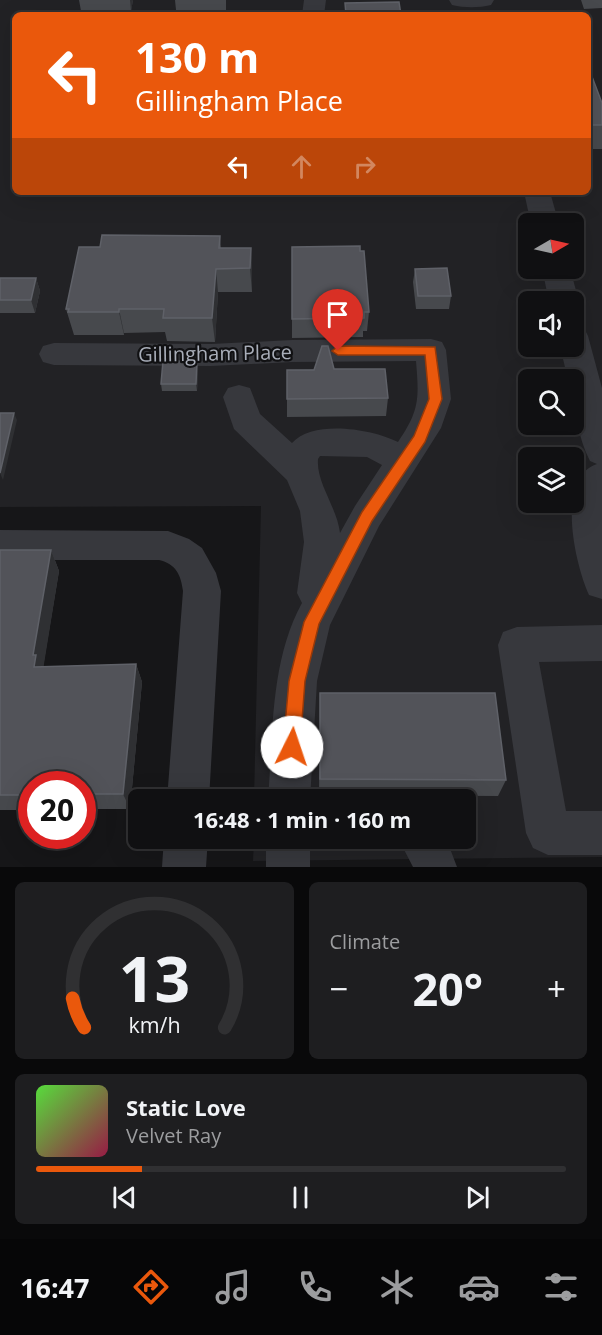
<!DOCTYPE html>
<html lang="en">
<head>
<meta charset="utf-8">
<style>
	body { margin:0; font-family:"Open Sans",sans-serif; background:#1e1e20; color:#f1f3f6; height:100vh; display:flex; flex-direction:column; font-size:22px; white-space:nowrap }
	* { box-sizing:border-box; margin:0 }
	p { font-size:20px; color:#9c9d9f }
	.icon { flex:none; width:33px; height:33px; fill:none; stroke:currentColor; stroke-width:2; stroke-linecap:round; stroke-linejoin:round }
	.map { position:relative; height:867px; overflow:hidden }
	.side { display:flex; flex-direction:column; gap:15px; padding:15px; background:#09090a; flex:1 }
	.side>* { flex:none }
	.top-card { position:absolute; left:12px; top:12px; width:579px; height:183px; border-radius:9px; box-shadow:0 6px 24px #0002,0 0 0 2px #303032; background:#ea580c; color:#fff; overflow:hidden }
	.needle { width:39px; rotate:81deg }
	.buttons { position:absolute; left:518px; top:213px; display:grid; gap:12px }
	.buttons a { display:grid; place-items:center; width:66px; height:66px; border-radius:9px; background:#101012; box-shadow:0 6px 24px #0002,0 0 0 2px #303032; font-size:30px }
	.speed { position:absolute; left:18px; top:771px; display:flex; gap:12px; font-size:30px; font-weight:700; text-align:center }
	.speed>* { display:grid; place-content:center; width:78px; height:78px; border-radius:50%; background:#101012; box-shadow:0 6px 24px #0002,0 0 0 2px #303032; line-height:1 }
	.speed .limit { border:9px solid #d22; background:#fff; color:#111 }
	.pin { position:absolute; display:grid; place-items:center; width:51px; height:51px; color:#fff; margin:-62px -26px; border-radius:50% 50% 50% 0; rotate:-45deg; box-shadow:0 0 6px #0007 }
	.pin .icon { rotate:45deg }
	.me { position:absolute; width:66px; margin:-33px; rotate:4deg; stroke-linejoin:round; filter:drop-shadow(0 0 4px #0008) }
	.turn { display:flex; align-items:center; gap:21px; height:126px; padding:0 24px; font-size:27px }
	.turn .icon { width:78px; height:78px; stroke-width:2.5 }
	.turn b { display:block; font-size:42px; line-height:51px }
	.lanes { display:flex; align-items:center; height:57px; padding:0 24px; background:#0003; justify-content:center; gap:30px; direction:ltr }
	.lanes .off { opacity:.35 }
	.big { font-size:45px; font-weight:700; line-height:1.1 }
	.side .card { flex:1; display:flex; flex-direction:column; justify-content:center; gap:9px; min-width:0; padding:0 21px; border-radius:9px; background:#1e1e20 }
	.side .dial { align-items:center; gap:0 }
	.dial svg { height:156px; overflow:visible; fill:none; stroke:#303032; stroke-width:7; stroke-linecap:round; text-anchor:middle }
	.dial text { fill:#f1f3f6; stroke:none }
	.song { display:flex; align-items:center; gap:18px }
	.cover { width:72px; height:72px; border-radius:9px; background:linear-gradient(135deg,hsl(110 70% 55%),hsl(340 70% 35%)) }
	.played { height:6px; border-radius:3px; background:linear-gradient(90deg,#ea580c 20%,#303032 20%) }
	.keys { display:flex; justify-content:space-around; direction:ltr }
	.heat { display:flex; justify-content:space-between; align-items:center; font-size:33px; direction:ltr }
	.side .tiles { flex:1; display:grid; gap:15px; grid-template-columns:1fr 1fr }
	.card:last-child { grid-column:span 2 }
	.trip { position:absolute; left:128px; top:789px; width:348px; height:60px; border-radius:9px; background:#101012; box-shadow:0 6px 24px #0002,0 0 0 2px #303032; font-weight:700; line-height:60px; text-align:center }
	.menu { display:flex; height:96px; justify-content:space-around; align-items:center; background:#060607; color:#9c9d9f }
	.menu .icon { width:42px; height:42px }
	.menu .selected { color:#ea580c }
	.menu b { font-size:27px; color:#f1f3f6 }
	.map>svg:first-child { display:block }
</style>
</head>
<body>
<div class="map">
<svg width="602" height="867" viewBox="0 0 602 867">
	<rect width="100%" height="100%" fill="#161618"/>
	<path fill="#222225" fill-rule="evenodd" d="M0 0H602V857L253 861 254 839 465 838V800L254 799 261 506 0 507ZM15 15H588V192H15ZM528 224H573V268H528ZM528 302H573V346H528ZM528 380H573V424H528ZM528 458H573V502H528Z"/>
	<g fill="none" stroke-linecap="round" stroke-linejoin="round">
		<path fill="#37383d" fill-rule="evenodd" d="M304 0H326L324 15H302Z
			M449 0H494L491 5C478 8 465 8 452 5Z
			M524 192H550L559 224H531Z
			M542 268H570L579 302 574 309 573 302H549Z
			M573 325 584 328 588 336 602 388V599L589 595C575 564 555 478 597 464L590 461C578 438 573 406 573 380H568L560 346H573Z
			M431 339 442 342 446 350 451 399 441 428 379 526 330 625 317 681 310 800H268C273 735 270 661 302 603L297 593 304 542 300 511 287 480 234 429 223 397 228 388 239 385 250 388 260 414 292 443C313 419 373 429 398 442 420 410 419 398 416 361L292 362 211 366 54 365 43 362 39 354 43 346 54 343 211 344 292 340ZM320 456 367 457 382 465 355 506 340 533C337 507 316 483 318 459Z
			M0 530 168 531 189 539 202 548 216 573 221 591 209 800H167L183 591C181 575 176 564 159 560H0Z
			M602 625V661L539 662 566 811H602V855H548L533 848 526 833 498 645 503 632 517 627Z
			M164 838H208L206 867H162Z
			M266 838H310V867H266Z
			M398 838H446L457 867H413Z"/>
	</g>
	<path fill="#47494d" d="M79 0H133L131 11H81Z
		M175 0H226V10H176Z
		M581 0H602V8L584 9Z
		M588 74 602 103V149H588Z
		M220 236 221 248H251L252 272V292H218L215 342 167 341 165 332 124 333V335H74L66 309 100 247Z
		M292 247 369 312 367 331H363V337L292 338Z
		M415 269 451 296 449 309H416L413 282Z
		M0 278H36L40 291 35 313H0Z
		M197 361 198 368 197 391H162L161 384Z
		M334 369 388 398 386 416 287 417V370Z
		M0 550H51L59 571 43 667 136 664 142 682 130 809H82V784H32V810H0Z
		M320 693 506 780 498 796 319 795Z"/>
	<path fill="#2f3033" d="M130 0H133L131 11Z
		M251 248 252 272V292L250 268Z
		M216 269 218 292 215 342 212 318Z
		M36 278 40 291 35 313 31 300Z
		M119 309 124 333V335L119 312Z
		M197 361 198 368 197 391 196 384Z
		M14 413 17 420 3 480 0 473Z
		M51 550 59 571 43 670 34 667 33 655Z
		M136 664 142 682 130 809 123 794Z"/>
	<path fill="#525359" stroke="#5f6168" stroke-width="1.5" d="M399 2 401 15H346L345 3Z
		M588 74H591L602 103V125H588Z
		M102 235 220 236 219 248H251L250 268 216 269 212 318H163L164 309H119V312H68L69 309H66L79 247H100Z
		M360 246V251H364L369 312H364V318L292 319V247Z
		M447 268 451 296H418L415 269Z
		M0 278H36L31 300H0Z
		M322 346H328L334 369H385L388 398 287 399V370H314Z
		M163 361H197L196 384H161Z
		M0 413H14L0 473Z
		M0 550H51L33 655H36L34 667 136 664 123 794H82V784H32V795H0Z
		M320 693H495L506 780 320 779Z"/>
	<path fill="#ea580c" stroke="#983908" stroke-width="1.5" d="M338 346 435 347 442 399 425 442 372 521 319 624 305 681 300 747 298 753 292 756 286 753 283 747 289 681 304 622 362 512 414 436 429 399 425 355H338L332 351Z"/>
	<g text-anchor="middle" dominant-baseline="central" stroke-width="4.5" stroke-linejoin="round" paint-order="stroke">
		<g font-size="20" fill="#a8adb8" stroke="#111113">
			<text transform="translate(215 353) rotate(-1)">Gillingham Place</text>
		</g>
	</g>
</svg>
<div class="buttons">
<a><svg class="needle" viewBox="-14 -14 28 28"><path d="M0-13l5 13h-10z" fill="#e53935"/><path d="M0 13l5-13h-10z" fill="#9c9d9f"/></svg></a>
<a><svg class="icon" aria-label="sound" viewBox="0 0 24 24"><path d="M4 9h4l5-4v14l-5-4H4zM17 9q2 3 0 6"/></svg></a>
<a><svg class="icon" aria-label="search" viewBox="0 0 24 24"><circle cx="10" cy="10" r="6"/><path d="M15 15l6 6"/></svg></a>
<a><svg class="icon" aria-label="layers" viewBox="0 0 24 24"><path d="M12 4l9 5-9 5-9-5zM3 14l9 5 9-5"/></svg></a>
</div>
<div class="speed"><div class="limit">20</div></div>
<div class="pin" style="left:338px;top:351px;background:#d93025"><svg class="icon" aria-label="arrive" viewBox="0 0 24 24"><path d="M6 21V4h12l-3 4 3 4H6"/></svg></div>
<svg class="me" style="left:292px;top:747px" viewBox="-20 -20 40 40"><circle r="19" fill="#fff"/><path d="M0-13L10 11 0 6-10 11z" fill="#ea580c"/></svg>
<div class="trip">16:48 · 1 min · 160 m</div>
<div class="top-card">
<div class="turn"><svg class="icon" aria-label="left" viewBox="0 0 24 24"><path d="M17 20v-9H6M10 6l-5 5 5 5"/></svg><div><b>130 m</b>Gillingham Place</div></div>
<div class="lanes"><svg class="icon" aria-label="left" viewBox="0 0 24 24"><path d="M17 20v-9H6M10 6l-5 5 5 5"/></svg><svg class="icon off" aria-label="ahead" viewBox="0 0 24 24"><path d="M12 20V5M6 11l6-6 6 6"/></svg><svg class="icon off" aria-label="right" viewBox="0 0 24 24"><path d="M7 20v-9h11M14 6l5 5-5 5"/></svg></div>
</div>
</div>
<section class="side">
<div class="tiles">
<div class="card dial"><svg viewBox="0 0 100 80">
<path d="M14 69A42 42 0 1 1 86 69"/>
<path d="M14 69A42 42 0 0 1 8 54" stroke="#ea580c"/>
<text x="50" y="56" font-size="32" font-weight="700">13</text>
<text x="50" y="72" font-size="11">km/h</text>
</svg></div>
<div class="card"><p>Climate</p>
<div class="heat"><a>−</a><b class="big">20°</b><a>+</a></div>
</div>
<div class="card">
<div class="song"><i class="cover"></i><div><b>Static Love</b><p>Velvet Ray</p></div></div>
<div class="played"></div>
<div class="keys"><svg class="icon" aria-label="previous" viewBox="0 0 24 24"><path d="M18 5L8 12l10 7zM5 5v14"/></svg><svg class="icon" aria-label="pause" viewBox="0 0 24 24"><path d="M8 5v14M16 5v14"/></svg><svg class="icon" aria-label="next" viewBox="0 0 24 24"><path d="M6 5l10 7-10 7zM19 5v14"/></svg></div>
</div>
</div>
</section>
<nav class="menu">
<b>16:47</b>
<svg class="icon selected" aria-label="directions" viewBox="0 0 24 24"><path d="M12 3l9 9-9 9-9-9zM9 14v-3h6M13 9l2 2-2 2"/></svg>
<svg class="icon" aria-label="music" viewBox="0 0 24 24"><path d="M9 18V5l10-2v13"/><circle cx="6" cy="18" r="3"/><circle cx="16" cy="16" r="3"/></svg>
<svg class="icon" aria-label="phone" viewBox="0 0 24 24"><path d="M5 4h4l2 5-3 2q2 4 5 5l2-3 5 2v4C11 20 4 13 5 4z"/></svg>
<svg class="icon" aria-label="climate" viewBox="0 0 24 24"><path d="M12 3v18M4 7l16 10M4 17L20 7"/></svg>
<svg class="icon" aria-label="car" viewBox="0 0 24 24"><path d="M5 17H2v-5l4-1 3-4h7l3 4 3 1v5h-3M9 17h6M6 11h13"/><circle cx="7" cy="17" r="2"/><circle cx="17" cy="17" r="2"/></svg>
<svg class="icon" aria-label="filters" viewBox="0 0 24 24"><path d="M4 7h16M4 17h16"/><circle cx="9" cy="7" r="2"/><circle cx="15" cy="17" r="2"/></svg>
</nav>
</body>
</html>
